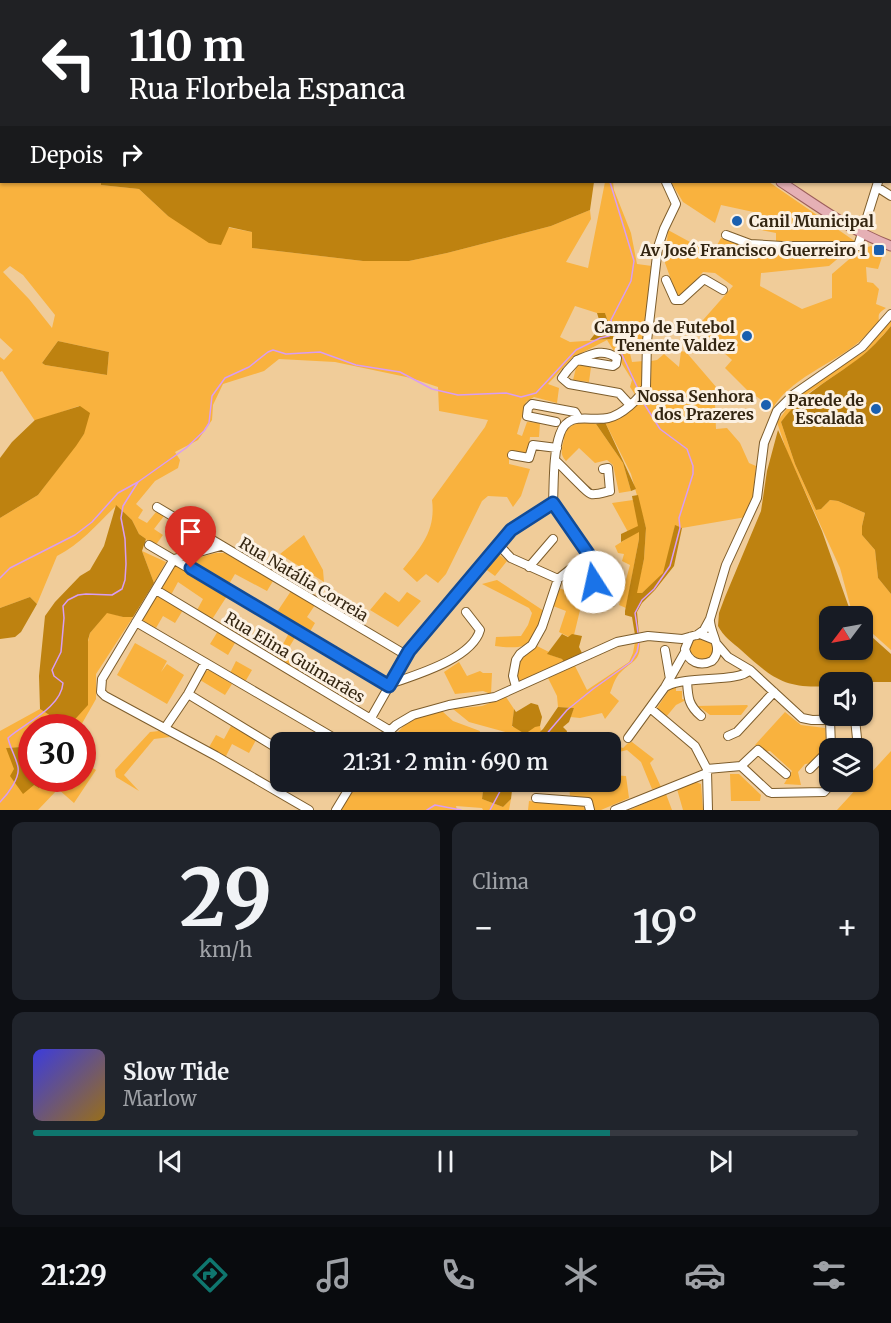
<!DOCTYPE html>
<html lang="pt">
<head>
<meta charset="utf-8">
<style>
	body { margin:0; font-family:Merriweather,serif; background:#20242c; color:#f1f3f6; height:100vh; display:flex; flex-direction:column; font-size:22px; white-space:nowrap }
	* { box-sizing:border-box; margin:0 }
	p { font-size:20px; color:#9ea1a6 }
	.icon { flex:none; width:33px; height:33px; fill:none; stroke:currentColor; stroke-width:2; stroke-linecap:round; stroke-linejoin:round }
	.map { position:relative; height:810px; overflow:hidden }
	.details { display:flex; flex-direction:column; gap:12px; padding:12px; background:#0d0f14; flex:1 }
	.details>* { flex:none }
	.banner { position:absolute; left:0px; top:0px; width:891px; height:183px; box-shadow:0 2px 4px #0004; background:#202124; color:#fff; overflow:hidden }
	.needle { width:39px; rotate:238deg }
	.tools { position:absolute; left:819px; top:606px; display:grid; gap:12px }
	.tools a { display:grid; place-items:center; width:54px; height:54px; border-radius:12px; background:#171b24; box-shadow:0 2px 4px #0004; font-size:30px }
	.speed { position:absolute; left:18px; top:714px; display:flex; gap:12px; font-size:30px; font-weight:700; text-align:center }
	.speed>* { display:grid; place-content:center; width:78px; height:78px; border-radius:50%; background:#171b24; box-shadow:0 2px 4px #0004; line-height:1 }
	.speed .limit { border:9px solid #d22; background:#fff; color:#111 }
	.pin { position:absolute; display:grid; place-items:center; width:51px; height:51px; color:#fff; margin:-62px -26px; border-radius:50% 50% 50% 0; rotate:-45deg; box-shadow:0 0 6px #0007 }
	.pin .icon { rotate:45deg }
	.me { position:absolute; width:66px; margin:-33px; rotate:350deg; stroke-linejoin:round; filter:drop-shadow(0 0 4px #0008) }
	.turn { display:flex; align-items:center; gap:21px; height:126px; padding:0 30px; font-size:27px }
	.turn .icon { width:78px; height:78px; stroke-width:2.5 }
	.turn b { display:block; font-size:42px; line-height:51px }
	.then { display:flex; align-items:center; height:57px; padding:0 30px; background:#0003; gap:12px; font-size:22px }
	.big { font-size:45px; font-weight:600; line-height:1.1 }
	.details .card { flex:1; display:flex; flex-direction:column; justify-content:center; gap:9px; min-width:0; padding:0 21px; border-radius:12px; background:#20242c }
	.details .dial { align-items:center; gap:0 }
	.dial b { font-size:78px; line-height:1 }
	.song { display:flex; align-items:center; gap:18px }
	.cover { width:72px; height:72px; border-radius:9px; background:linear-gradient(135deg,hsl(240 70% 55%),hsl(40 70% 35%)) }
	.played { height:6px; border-radius:3px; background:linear-gradient(90deg,#0f766e 70%,#363941 70%) }
	.keys { display:flex; justify-content:space-around; direction:ltr }
	.heat { display:flex; justify-content:space-between; align-items:center; font-size:33px; direction:ltr }
	.details .tiles { flex:1; display:grid; gap:12px; grid-template-columns:1fr 1fr }
	.card:last-child { grid-column:span 2 }
	.trip { position:absolute; left:270px; top:732px; width:351px; height:60px; border-radius:12px; background:#171b24; box-shadow:0 2px 4px #0004; font-weight:600; line-height:60px; text-align:center }
	.menu { display:flex; height:96px; justify-content:space-around; align-items:center; background:#090b0e; color:#9ea1a6 }
	.menu .icon { width:42px; height:42px }
	.menu .active { color:#0f766e }
	.menu b { font-size:27px; color:#f1f3f6 }
	.map>svg:first-child { display:block }
</style>
</head>
<body>
<div class="map">
<svg width="891" height="810" viewBox="0 0 891 810">
	<rect width="100%" height="100%" fill="#f0cc99"/>
	<path fill="#f9b23e" fill-rule="evenodd" d="M321 0H598L599 1 320 2Z
		M0 82 2 182H101V185L139 189 168 216 252 232V248L363 261H409L447 253 551 226 590 210 591 219 566 262 588 268 605 182H613L614 190 631 233 637 264 652 266 643 344 631 343 629 349 632 362 644 361V385L636 396 630 387 632 380 607 340 572 358 548 384 559 388 557 403 534 397 526 402 517 434 522 436 527 422 540 423 539 437H530L528 453 509 452V464L530 469 521 496 513 507 507 497 488 496 482 501 446 574 438 583 426 574 417 582 403 569C421 547 436 531 432 500L485 427 488 420 439 411 438 387 411 378 335 362 279 359 264 371 223 384 213 405 212 420 198 440 175 452 180 460 178 468 155 481 136 504 143 510 138 518 147 523 156 512 164 516 154 529 163 535 155 546 139 534 132 520 116 506C97 524 81 544 57 556L37 604 30 597 0 608V518L38 495 84 434 79 406 35 421 2 371 0 372V357L4 360 13 350 0 338ZM10 266 23 275 55 315 52 328 29 299 3 272ZM575 306 597 313H605L614 339 570 342 560 337ZM58 341 109 352 107 375 45 365 42 363Z
		M671 182H769L856 242 776 241V233L756 229 758 213 721 205 715 223 683 202Z
		M668 230 712 254 721 238 750 248 769 250H848L829 266 761 273 760 286 802 309 832 298V274L861 249 871 246 884 251 878 269 866 267 867 282 873 283 879 289 876 304 886 308C879 313 878 313 879 322 872 328 866 336 859 342 833 364 788 379 772 410L763 401 747 390 725 368 732 360 696 328 733 286 715 273 703 272 682 296H677L665 263Z
		M891 320V326L875 344 859 359 804 396 781 422 795 464 816 510 822 508 830 500 838 501 865 513 862 526V535L875 550 878 578 891 594V650L863 625 862 616H853L840 568 787 452 777 422 791 403 807 389 865 351Z
		M681 351 686 352 723 395 715 402 716 429 727 428 740 443 749 463 756 466 752 503 746 517 682 528 675 526 664 573 642 593H636L644 559 646 528 631 474 605 422C615 418 644 403 648 394 652 385 651 371 651 361L657 360 664 354 679 367Z
		M577 364 591 367 589 382 573 380Z
		M587 421 596 424 623 463 631 491 619 493 613 465 607 460 595 463 579 448 566 461C559 454 562 448 564 439L563 438C567 426 575 422 587 421Z
		M633 500 639 526 628 532 612 503Z
		M181 526 205 541V546L203 548 201 545 191 548 175 538Z
		M639 531V539L626 608 619 605 630 565 622 561 624 554 618 553 615 546Z
		M304 535 323 570 324 582 280 554Z
		M142 551 166 562 154 583Z
		M496 552 507 561 495 576 484 568Z
		M216 553H225L273 581 267 591 235 574 229 584 192 565 193 559Z
		M177 564 227 596 211 621 196 612 203 599 178 582 171 595 161 589 174 565Z
		M497 580 544 611C531 643 532 651 495 646L496 637 521 636 528 625 532 613 529 608 482 584Z
		M587 581 574 635 569 637 559 632 566 611 553 606 559 588 576 594 583 582Z
		M291 591 315 605 307 617 315 623 308 635 275 615Z
		M385 592 399 602 407 592 421 601 398 627 370 610Z
		M155 595 183 610 175 623 163 616 156 628 143 621V617Z
		M107 612 123 617H133L96 674V699L80 727 32 728 31 756 21 747 6 748 34 785 39 787 44 779 82 778 83 757 85 763 96 770 74 803 58 789 38 810H0V731L40 709 68 727 90 633Z
		M218 631 235 643 228 655 210 644Z
		M289 633 296 636 288 649 296 654 289 666 275 659Z
		M697 639 707 640 713 645 714 652 709 659 702 660 690 654 688 647 692 641Z
		M640 641C641 661 633 660 621 672 615 677 613 686 610 693L619 701 605 719 602 713 580 718 570 717 574 708 558 707 557 696 548 678 575 666 587 690 629 662 633 653 635 642Z
		M135 643 167 661 161 672 167 664 184 675 167 704 117 675Z
		M535 645 549 652 548 654 562 659 564 662 521 681H517L515 677 522 656Z
		M236 661 252 670 245 682 230 673Z
		M459 662 467 676 480 671 483 673H492L491 694 483 691 455 694 444 672Z
		M209 670 232 684 225 695 200 680 204 672Z
		M676 685V691H682V699L686 700 676 705 666 717 657 708 671 687Z
		M506 697 514 709 512 727 540 726 541 731 529 742H514L509 733 469 722 453 709 482 706Z
		M747 705 748 706 741 715H710L701 708 697 710 696 706Z
		M442 711 453 721 480 731 477 742H387C396 738 397 731 405 725 415 717 429 715 442 711Z
		M785 712 801 725 825 728 827 747 813 763 805 764 798 772 801 785 784 784 792 771 770 751 763 752 755 745Z
		M231 726 256 740 249 753 232 744 225 758 208 749 216 735 224 739Z
		M159 731 170 737 154 739 124 775 139 791 116 777 115 770 150 732Z
		M632 742 654 759 650 763 661 787 652 789 641 762 627 750 619 752 611 761V744L623 748 628 743Z
		M891 751V810H837Z
		M730 774H739L761 795 760 801H731Z
		M611 775 626 776 629 798 601 810H594L591 799 570 797 569 782H610Z
		M358 782H484L482 799 503 807 511 799 509 810H483L482 808 456 806 457 810H340Z
		M696 782 701 784 703 810H683L677 789Z
		M666 794 672 810H629Z
		M529 801 583 806 586 810H528Z"/>
	<path fill="#be8210" d="M101 182H594L590 210 551 226 447 253 409 261H363L252 248V232L229 227 221 245 209 243 168 216 139 189 101 185Z
		M597 313H605L614 339 590 340 601 326Z
		M891 326V594L878 578 875 550 862 535V526L865 513 838 501 830 500 821 509 816 510 795 464 781 422C802 394 830 380 858 359 870 350 881 338 891 326Z
		M58 341 109 352 107 375 45 365 42 363Z
		M80 406 90 413 84 434 76 446 38 495 0 518V458L12 442 35 420Z
		M605 422 636 489 631 491 623 463 596 424Z
		M778 430 822 531 852 616H830V650H862L863 629 891 654V682H830L829 686C785 689 773 679 741 650 733 643 723 636 718 626L719 613 725 597 761 511 767 471Z
		M638 495 646 528 644 559 637 593H642L663 573 675 525 682 528 674 566 655 590 642 603 637 612 639 634 635 635 632 617 625 615V611L639 539V532L621 542V534L638 526 632 496Z
		M116 505 132 520 139 534 146 539 142 551 154 583 133 617H123L107 613 90 633 88 640V705L68 727 40 709 39 676 45 616 55 602 80 576 90 570 104 546Z
		M30 597 37 604 21 632 15 637 0 639V608Z
		M562 634 568 637 572 634 582 636 579 647 582 653 564 662 562 659 547 654Z
		M531 703 538 705 542 717 540 726 535 727 525 734 512 726 514 709 516 712Z
		M558 707 574 708 569 722 563 727 567 731 564 742H529L543 729Z
		M21 747 31 756 32 778 44 779 39 788 34 785 23 794 10 776 14 769 6 748Z
		M484 782H513L511 799 503 807 482 799Z"/>
	<g fill="none" stroke-linecap="round" stroke-linejoin="round">
		<path stroke="#d99df2" stroke-width="1.5" d="M598 0 599 2
			M610 182 634 261 631 281 611 320 617 344 639 391
			M0 578 10 568 75 535 92 522 118 493 138 482
			M638 633 635 613 642 600 654 589 670 566 680 528 679 518 693 474V466L687 449 660 429 643 402
			M544 737 567 710 593 689 631 662 637 652 639 642
			M0 802C8 794 20 778 18 767 16 757 10 748 8 738 25 723 61 708 63 683L54 676 52 670 61 652 64 618 63 606 68 600 78 595 86 594 112 595 122 589 125 580 126 564 125 539 121 518 123 506 138 482 186 448 204 431 209 423 212 396 225 378 249 367 268 352 273 350 286 354 320 352 356 365 400 372 432 389 458 395 506 393 521 397 536 393 576 350 600 338 609 336 614 331
			M427 810 435 805 461 810
			M490 810 505 782"/>
		<defs>
			<path id="minor" d="M609 0 610 2
				M112 2 113 0
				M890 148 891 144
				M890 154 891 155
				M877 187 891 196
				M726 235 750 244 782 246H858L878 182
				M666 280 675 300H681L704 279 723 290
				M577 360C592 354 603 348 617 358L616 364 613 366 577 360 567 371 562 378 569 384 619 393 630 405
				M556 422 527 416 528 408 532 404 575 412 578 417
				M512 455 529 458 533 445 557 448
				M556 461C562 466 588 494 591 494 597 495 605 492 610 491L608 468 603 469
				M553 503C554 482 553 453 560 434 568 410 590 422 608 418 622 415 639 399 646 387L647 341 658 247 664 229 676 204 666 182
				M553 503 598 568 589 596 612 602
				M157 507 406 655
				M498 544 511 558 558 579
				M149 545 389 686
				M221 546 174 559 102 679 101 692 105 696 216 756 309 810
				M529 567 553 539
				M156 590 389 730
				M136 622 341 742
				M697 635 704 630 710 619 726 565 757 498 764 443 777 411 794 394 862 347 891 314
				M690 637 685 649C688 662 700 667 712 661 724 649 711 636 710 621
				M716 643 728 657 750 670 802 718 812 720 855 719 858 748
				M665 650 670 679
				M687 681C688 697 688 705 701 716
				M390 684C415 675 472 659 480 630L466 612
				M667 686C688 675 738 683 750 670
				M516 687 513 676 516 660 520 654 532 645 542 627 558 579 573 567
				M188 694 280 750
				M650 708 695 746 707 769 741 766 769 792 772 793 824 792 833 782
				M371 718 409 651 498 544 518 524 553 503
				M165 728 188 694 205 663
				M728 736 737 732 774 692
				M628 738 665 687 685 652
				M378 742 396 725 413 715 449 705 495 697 617 642 648 636 682 639 700 634 715 640
				M830 748 831 747 830 720
				M741 766 758 750 786 774
				M810 769 830 749
				M707 771 708 810
				M333 782 348 790
				M536 798 588 802 590 810
				M336 810 353 782
				M615 810 707 773"/>
			<path id="major" d="M560 0 561 2
				M781 182C816 205 851 231 891 246"/>
		</defs>
		<use href="#minor" stroke="#7d5d2c" stroke-width="10"/>
		<use href="#major" stroke="#9c5e5b" stroke-width="11"/>
		<use href="#minor" stroke="#fff" stroke-width="8"/>
		<use href="#major" stroke="#e5b0b5" stroke-width="9"/>
	</g>
	<g fill="none" stroke-linecap="round" stroke-linejoin="round">
		<defs>
			<path id="route" d="M191 568 389 686 409 651 511 530 553 503 598 568 594 582"/>
		</defs>
		<use href="#route" stroke="#114b97" stroke-width="15"/>
		<use href="#route" stroke="#1a73e8" stroke-width="10"/>
	</g>
	<g fill="#1a5faf" stroke="#fcf1e2" stroke-width="2">
		<circle cx="737" cy="221" r="6"/>
		<rect x="873" y="244" width="12" height="12" rx="3"/>
		<circle cx="747" cy="336" r="6"/>
		<circle cx="766" cy="405" r="6"/>
		<circle cx="876" cy="409" r="6"/>
	</g>
	<g text-anchor="middle" dominant-baseline="central" stroke-width="6" stroke-linejoin="round" paint-order="stroke">
		<g font-size="16" font-weight="bold" fill="#342612" stroke="#fcf1e2" text-anchor="end">
			<text x="749" y="221" text-anchor="start">Canil Municipal</text>
			<text x="867" y="250">Av José Francisco Guerreiro 1</text>
			<text x="735" y="327">Campo de Futebol<tspan x="735" dy="18">Tenente Valdez</tspan></text>
			<text x="754" y="396">Nossa Senhora<tspan x="754" dy="18">dos Prazeres</tspan></text>
			<text x="864" y="400">Parede de<tspan x="864" dy="18">Escalada</tspan></text>
		</g>
		<g font-size="16" fill="#342612" stroke="#fcf1e2">
			<text transform="translate(304 579) rotate(31)">Rua Natália Correia</text>
			<text transform="translate(295 657) rotate(31)">Rua Elina Guimarães</text>
		</g>
	</g>
</svg>
<div class="tools">
<a><svg class="needle" viewBox="-14 -14 28 28"><path d="M0-13l5 13h-10z" fill="#e53935"/><path d="M0 13l5-13h-10z" fill="#9ea1a6"/></svg></a>
<a><svg class="icon" aria-label="sound" viewBox="0 0 24 24"><path d="M4 9h4l5-4v14l-5-4H4zM17 9q2 3 0 6"/></svg></a>
<a><svg class="icon" aria-label="layers" viewBox="0 0 24 24"><path d="M12 4l9 5-9 5-9-5zM3 14l9 5 9-5"/></svg></a>
</div>
<div class="speed"><div class="limit">30</div></div>
<div class="pin" style="left:191px;top:568px;background:#d93025"><svg class="icon" aria-label="arrive" viewBox="0 0 24 24"><path d="M6 21V4h12l-3 4 3 4H6"/></svg></div>
<svg class="me" style="left:594px;top:582px" viewBox="-20 -20 40 40"><circle r="19" fill="#fff"/><path d="M0-13L10 11 0 6-10 11z" fill="#1a73e8"/></svg>
<div class="trip">21:31 · 2 min · 690 m</div>
<div class="banner">
<div class="turn"><svg class="icon" aria-label="left" viewBox="0 0 24 24"><path d="M17 20v-9H6M10 6l-5 5 5 5"/></svg><div><b>110 m</b>Rua Florbela Espanca</div></div>
<div class="then">Depois<svg class="icon" aria-label="right" viewBox="0 0 24 24"><path d="M7 20v-9h11M14 6l5 5-5 5"/></svg></div>
</div>
</div>
<section class="details">
<div class="tiles">
<div class="card dial"><b>29</b><p>km/h</p></div>
<div class="card"><p>Clima</p>
<div class="heat"><a>−</a><b class="big">19°</b><a>+</a></div>
</div>
<div class="card">
<div class="song"><i class="cover"></i><div><b>Slow Tide</b><p>Marlow</p></div></div>
<div class="played"></div>
<div class="keys"><svg class="icon" aria-label="previous" viewBox="0 0 24 24"><path d="M18 5L8 12l10 7zM5 5v14"/></svg><svg class="icon" aria-label="pause" viewBox="0 0 24 24"><path d="M8 5v14M16 5v14"/></svg><svg class="icon" aria-label="next" viewBox="0 0 24 24"><path d="M6 5l10 7-10 7zM19 5v14"/></svg></div>
</div>
</div>
</section>
<nav class="menu">
<b>21:29</b>
<svg class="icon active" aria-label="directions" viewBox="0 0 24 24"><path d="M12 3l9 9-9 9-9-9zM9 14v-3h6M13 9l2 2-2 2"/></svg>
<svg class="icon" aria-label="music" viewBox="0 0 24 24"><path d="M9 18V5l10-2v13"/><circle cx="6" cy="18" r="3"/><circle cx="16" cy="16" r="3"/></svg>
<svg class="icon" aria-label="phone" viewBox="0 0 24 24"><path d="M5 4h4l2 5-3 2q2 4 5 5l2-3 5 2v4C11 20 4 13 5 4z"/></svg>
<svg class="icon" aria-label="climate" viewBox="0 0 24 24"><path d="M12 3v18M4 7l16 10M4 17L20 7"/></svg>
<svg class="icon" aria-label="car" viewBox="0 0 24 24"><path d="M5 17H2v-5l4-1 3-4h7l3 4 3 1v5h-3M9 17h6M6 11h13"/><circle cx="7" cy="17" r="2"/><circle cx="17" cy="17" r="2"/></svg>
<svg class="icon" aria-label="filters" viewBox="0 0 24 24"><path d="M4 7h16M4 17h16"/><circle cx="9" cy="7" r="2"/><circle cx="15" cy="17" r="2"/></svg>
</nav>
</body>
</html>
